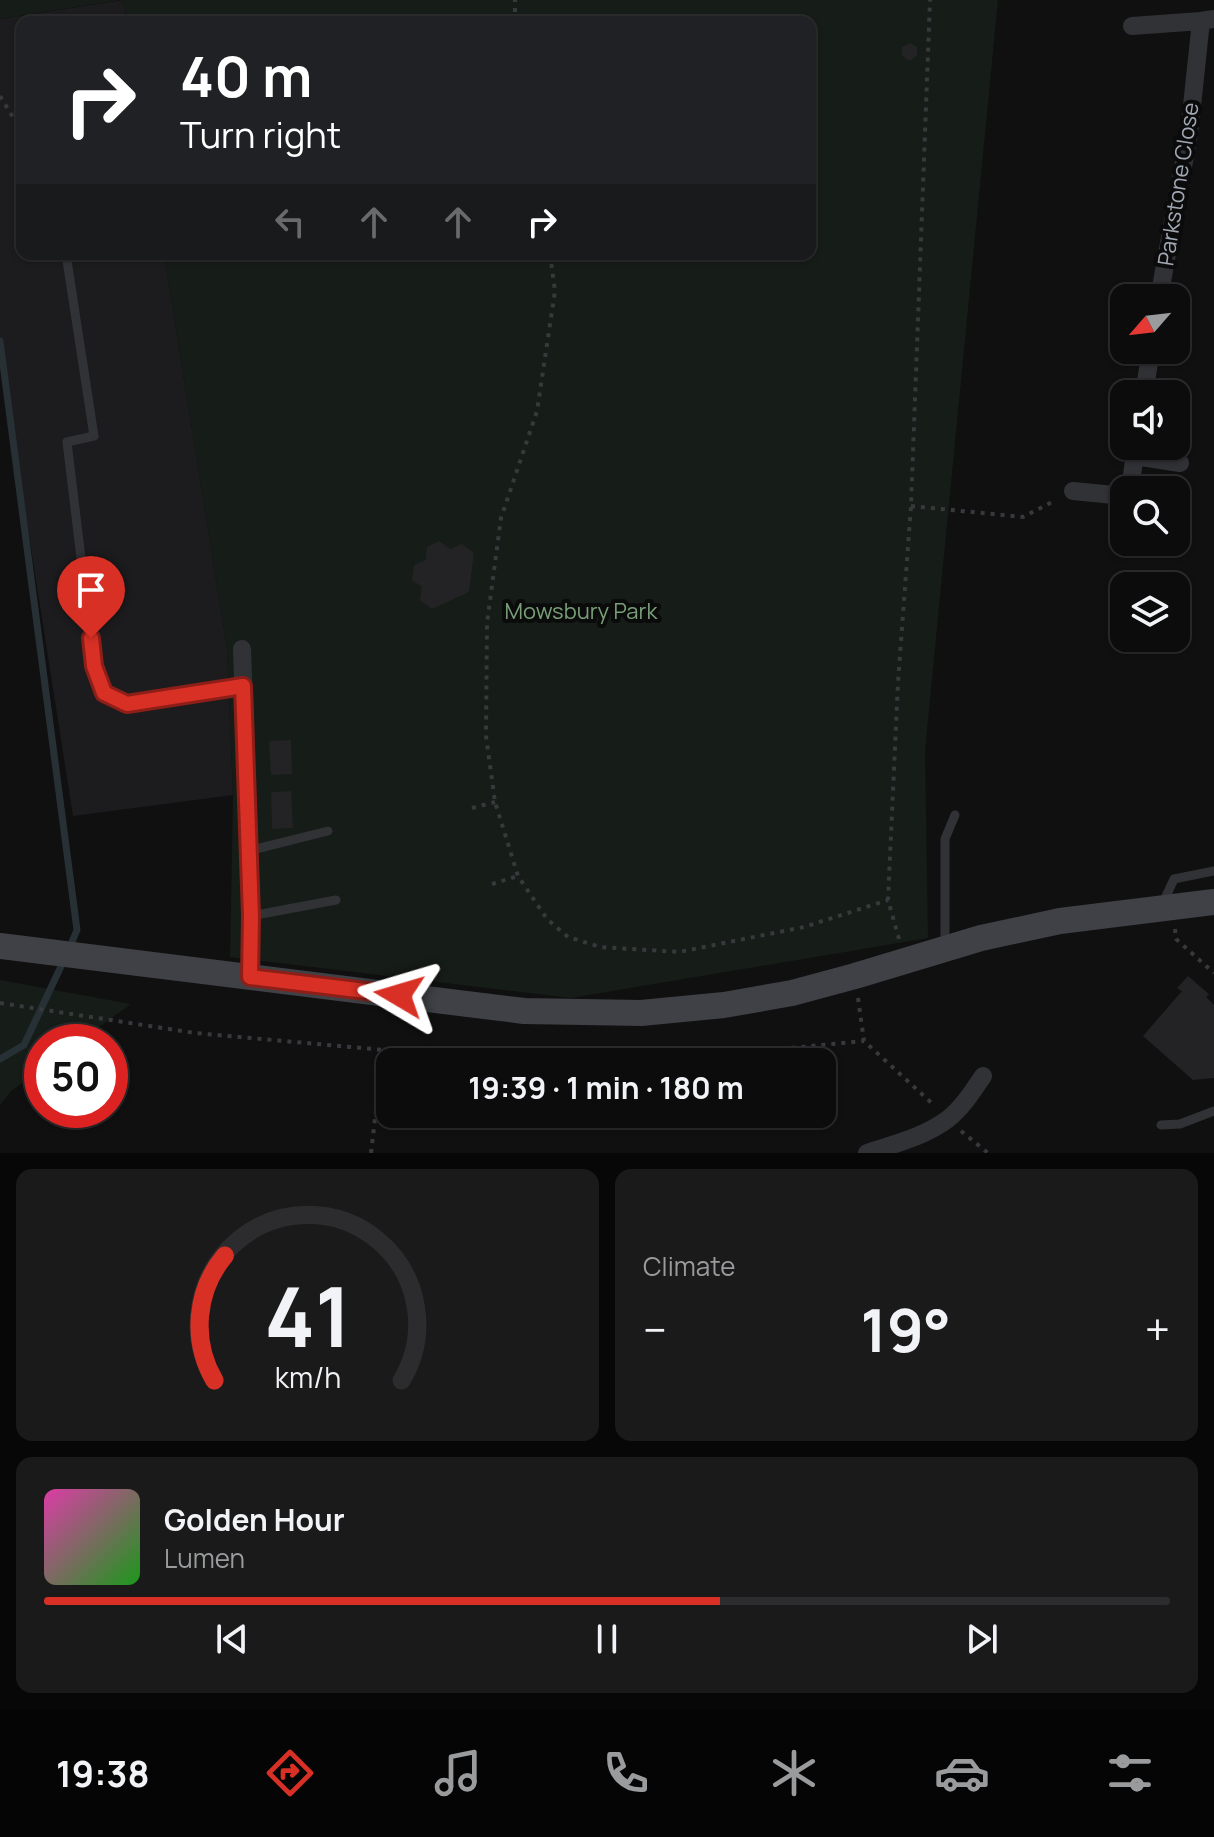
<!DOCTYPE html>
<html lang="en">
<head>
<meta charset="utf-8">
<style>
	body { margin:0; font-family:Manrope,sans-serif; background:#1a1a1b; color:#f1f3f6; height:100vh; display:flex; flex-direction:column; font-size:30px; white-space:nowrap }
	* { box-sizing:border-box; margin:0 }
	p { font-size:26px; color:#9a9b9d }
	.icon { flex:none; width:44px; height:44px; fill:none; stroke:currentColor; stroke-width:2; stroke-linecap:round; stroke-linejoin:round }
	.map { position:relative; height:1153px; overflow:hidden }
	.side { display:flex; flex-direction:column; gap:16px; padding:16px; background:#070707; flex:1 }
	.side>* { flex:none }
	.guide { position:absolute; left:16px; top:16px; width:800px; height:244px; border-radius:16px; box-shadow:0 2px 6px #0004,0 0 0 2px #2c2c2e; background:#202124; color:#fff; overflow:hidden }
	.needle { width:52px; rotate:242deg }
	.fabs { position:absolute; left:1110px; top:284px; display:grid; gap:16px }
	.fabs a { display:grid; place-items:center; width:80px; height:80px; border-radius:16px; background:#0c0c0d; box-shadow:0 2px 6px #0004,0 0 0 2px #2c2c2e; font-size:40px }
	.speed { position:absolute; left:24px; top:1024px; display:flex; gap:16px; font-size:40px; font-weight:700; text-align:center }
	.speed>* { display:grid; place-content:center; width:104px; height:104px; border-radius:50%; background:#0c0c0d; box-shadow:0 2px 6px #0004,0 0 0 2px #2c2c2e; line-height:1 }
	.speed .limit { border:12px solid #d22; background:#fff; color:#111 }
	.pin { position:absolute; display:grid; place-items:center; width:68px; height:68px; color:#fff; margin:-82px -34px; border-radius:50% 50% 50% 0; rotate:-45deg; box-shadow:0 0 8px #0007 }
	.pin .icon { rotate:45deg }
	.me { position:absolute; width:88px; margin:-44px; rotate:277deg; stroke-linejoin:round; filter:drop-shadow(0 0 6px #0008) }
	.turn { display:flex; align-items:center; gap:28px; height:168px; padding:0 32px; font-size:36px }
	.turn .icon { width:104px; height:104px; stroke-width:2.5 }
	.turn b { display:block; font-size:56px; line-height:68px }
	.lanes { display:flex; align-items:center; height:76px; padding:0 32px; background:#0003; justify-content:center; gap:40px; direction:ltr }
	.lanes .off { opacity:.35 }
	.big { font-size:60px; font-weight:700; line-height:1.1 }
	.side .card { flex:1; display:flex; flex-direction:column; justify-content:center; gap:12px; min-width:0; padding:0 28px; border-radius:16px; background:#1a1a1b }
	.side .dial { align-items:center; gap:0 }
	.dial svg { height:208px; overflow:visible; fill:none; stroke:#2c2c2e; stroke-width:7; stroke-linecap:round; text-anchor:middle }
	.dial text { fill:#f1f3f6; stroke:none }
	.song { display:flex; align-items:center; gap:24px }
	.cover { width:96px; height:96px; border-radius:12px; background:linear-gradient(135deg,hsl(320 70% 55%),hsl(120 70% 35%)) }
	.played { height:8px; border-radius:4px; background:linear-gradient(90deg,#d93025 60%,#2c2c2e 60%) }
	.keys { display:flex; justify-content:space-around; direction:ltr }
	.heat { display:flex; justify-content:space-between; align-items:center; font-size:44px; direction:ltr }
	.side .tiles { flex:1; display:grid; gap:16px; grid-template-columns:1fr 1fr }
	.card:last-child { grid-column:span 2 }
	.trip { position:absolute; left:376px; top:1048px; width:460px; height:80px; border-radius:16px; background:#0c0c0d; box-shadow:0 2px 6px #0004,0 0 0 2px #2c2c2e; font-weight:700; line-height:80px; text-align:center }
	.dock { display:flex; height:128px; justify-content:space-around; align-items:center; background:#050505; color:#9a9b9d }
	.dock .icon { width:56px; height:56px }
	.dock .current { color:#d93025 }
	.dock b { font-size:36px; color:#f1f3f6 }
	.map>svg:first-child { display:block }
</style>
</head>
<body>
<div class="map">
<svg width="1214" height="1153" viewBox="0 0 1214 1153">
	<rect width="100%" height="100%" fill="#101011"/>
	<path fill="#1c1c1e" d="M123 0 127 22H22V254H164L227 648 233 795 73 816 0 350V19Z"/>
	<path fill="#161c17" d="M0 0H120L0 19Z
		M123 0H998L925 751 928 938 571 998 230 957 233 795 227 648 164 254H810V22H127Z
		M0 980 131 1004 78 1042H42V1069L11 1091 0 1105Z"/>
	<g fill="none" stroke-linecap="round" stroke-linejoin="round">
		<path stroke="#263035" stroke-width="7" d="M0 341 77 930 69 949
			M0 1059 24 1045 64 960"/>
	</g>
	<path fill="#232325" d="M910 43 917 47V56L910 61 902 56V47Z
		M439 541 450 549 462 544 474 553 469 592 432 609 420 600 422 587 412 580 414 565 426 560 427 547Z
		M291 740 292 774 271 775 269 741Z
		M291 791 293 828 272 829 271 792Z
		M1188 976 1209 994 1206 997 1214 1005V1078L1193 1080 1143 1036 1182 991 1177 988Z"/>
	<g fill="none" stroke-linecap="round" stroke-linejoin="round">
		<path stroke="#37393d" stroke-width="4" stroke-dasharray="4 6" stroke-linecap="butt" d="M515 22V0
			M0 96 22 132
			M550 254 555 291 537 411 501 518 487 623 486 736 495 802 518 876 547 919 568 937 600 947 679 952 804 927 888 900
			M911 506 1023 517 1056 500
			M472 808 495 802
			M492 884 518 876
			M1175 929 1176 939 1214 973
			M899 939 888 900 898 682 911 506 930 0
			M858 998 864 1041 935 1106
			M0 1003 195 1033 517 1062
			M522 1062 715 1055 864 1041
			M961 1131 988 1153
			M371 1153 383 1050"/>
		<path stroke="#313236" stroke-width="9" d="M66 254 94 436 67 442 94 666 104 693 127 704 243 686
			M248 851 328 831
			M1162 905 1174 879 1214 871
			M251 916 336 900
			M945 945V839L955 815
			M1161 1125 1180 1124 1214 1111"/>
		<path stroke="#313236" stroke-width="18" d="M1132 26 1201 21
			M1159 298 1189 134 1201 21 1214 19
			M1144 394 1151 350
			M1135 456 1180 463
			M1130 490 1136 446
			M1073 491 1124 496
			M242 649 251 916 250 977
			M867 1153C894 1144 924 1137 948 1119 962 1108 973 1091 983 1076"/>
		<path stroke="#3f4146" stroke-width="26" d="M0 946 524 1011 641 1013 724 1005 792 993 855 976 981 938 1060 921 1214 902"/>
	</g>
	<g fill="none" stroke-linecap="round" stroke-linejoin="round">
		<defs>
			<path id="route" d="M91 638 94 666 104 693 127 704 243 686 251 916 250 977 399 995"/>
		</defs>
		<use href="#route" stroke="#8d1f18" stroke-width="20"/>
		<use href="#route" stroke="#d93025" stroke-width="14"/>
	</g>
	<g text-anchor="middle" dominant-baseline="central" stroke-width="8" stroke-linejoin="round" paint-order="stroke">
		<g font-size="22" fill="#a1a8b3" stroke="#0b0b0c">
			<text transform="translate(1178 184) rotate(-81)">Parkstone Close</text>
		</g>
		<g font-size="22" fill="#789f77" stroke="#0b0b0c">
			<text x="581" y="611">Mowsbury Park</text>
		</g>
	</g>
</svg>
<div class="fabs">
<a><svg class="needle" viewBox="-14 -14 28 28"><path d="M0-13l5 13h-10z" fill="#e53935"/><path d="M0 13l5-13h-10z" fill="#9a9b9d"/></svg></a>
<a><svg class="icon" aria-label="sound" viewBox="0 0 24 24"><path d="M4 9h4l5-4v14l-5-4H4zM17 9q2 3 0 6"/></svg></a>
<a><svg class="icon" aria-label="search" viewBox="0 0 24 24"><circle cx="10" cy="10" r="6"/><path d="M15 15l6 6"/></svg></a>
<a><svg class="icon" aria-label="layers" viewBox="0 0 24 24"><path d="M12 4l9 5-9 5-9-5zM3 14l9 5 9-5"/></svg></a>
</div>
<div class="speed"><div class="limit">50</div></div>
<div class="pin" style="left:91px;top:638px;background:#d93025"><svg class="icon" aria-label="arrive" viewBox="0 0 24 24"><path d="M6 21V4h12l-3 4 3 4H6"/></svg></div>
<svg class="me" style="left:399px;top:995px" viewBox="-20 -20 40 40"><path d="M0-17L14 15 0 8-14 15z" fill="#d93025" stroke="#fff" stroke-width="4"/></svg>
<div class="trip">19:39 · 1 min · 180 m</div>
<div class="guide">
<div class="turn"><svg class="icon" aria-label="right" viewBox="0 0 24 24"><path d="M7 20v-9h11M14 6l5 5-5 5"/></svg><div><b>40 m</b>Turn right</div></div>
<div class="lanes"><svg class="icon off" aria-label="left" viewBox="0 0 24 24"><path d="M17 20v-9H6M10 6l-5 5 5 5"/></svg><svg class="icon off" aria-label="ahead" viewBox="0 0 24 24"><path d="M12 20V5M6 11l6-6 6 6"/></svg><svg class="icon off" aria-label="ahead" viewBox="0 0 24 24"><path d="M12 20V5M6 11l6-6 6 6"/></svg><svg class="icon" aria-label="right" viewBox="0 0 24 24"><path d="M7 20v-9h11M14 6l5 5-5 5"/></svg></div>
</div>
</div>
<section class="side">
<div class="tiles">
<div class="card dial"><svg viewBox="0 0 100 80">
<path d="M14 69A42 42 0 1 1 86 69"/>
<path d="M14 69A42 42 0 0 1 18 21" stroke="#d93025"/>
<text x="50" y="56" font-size="32" font-weight="700">41</text>
<text x="50" y="72" font-size="11">km/h</text>
</svg></div>
<div class="card"><p>Climate</p>
<div class="heat"><a>−</a><b class="big">19°</b><a>+</a></div>
</div>
<div class="card">
<div class="song"><i class="cover"></i><div><b>Golden Hour</b><p>Lumen</p></div></div>
<div class="played"></div>
<div class="keys"><svg class="icon" aria-label="previous" viewBox="0 0 24 24"><path d="M18 5L8 12l10 7zM5 5v14"/></svg><svg class="icon" aria-label="pause" viewBox="0 0 24 24"><path d="M8 5v14M16 5v14"/></svg><svg class="icon" aria-label="next" viewBox="0 0 24 24"><path d="M6 5l10 7-10 7zM19 5v14"/></svg></div>
</div>
</div>
</section>
<nav class="dock">
<b>19:38</b>
<svg class="icon current" aria-label="directions" viewBox="0 0 24 24"><path d="M12 3l9 9-9 9-9-9zM9 14v-3h6M13 9l2 2-2 2"/></svg>
<svg class="icon" aria-label="music" viewBox="0 0 24 24"><path d="M9 18V5l10-2v13"/><circle cx="6" cy="18" r="3"/><circle cx="16" cy="16" r="3"/></svg>
<svg class="icon" aria-label="phone" viewBox="0 0 24 24"><path d="M5 4h4l2 5-3 2q2 4 5 5l2-3 5 2v4C11 20 4 13 5 4z"/></svg>
<svg class="icon" aria-label="climate" viewBox="0 0 24 24"><path d="M12 3v18M4 7l16 10M4 17L20 7"/></svg>
<svg class="icon" aria-label="car" viewBox="0 0 24 24"><path d="M5 17H2v-5l4-1 3-4h7l3 4 3 1v5h-3M9 17h6M6 11h13"/><circle cx="7" cy="17" r="2"/><circle cx="17" cy="17" r="2"/></svg>
<svg class="icon" aria-label="filters" viewBox="0 0 24 24"><path d="M4 7h16M4 17h16"/><circle cx="9" cy="7" r="2"/><circle cx="15" cy="17" r="2"/></svg>
</nav>
</body>
</html>
